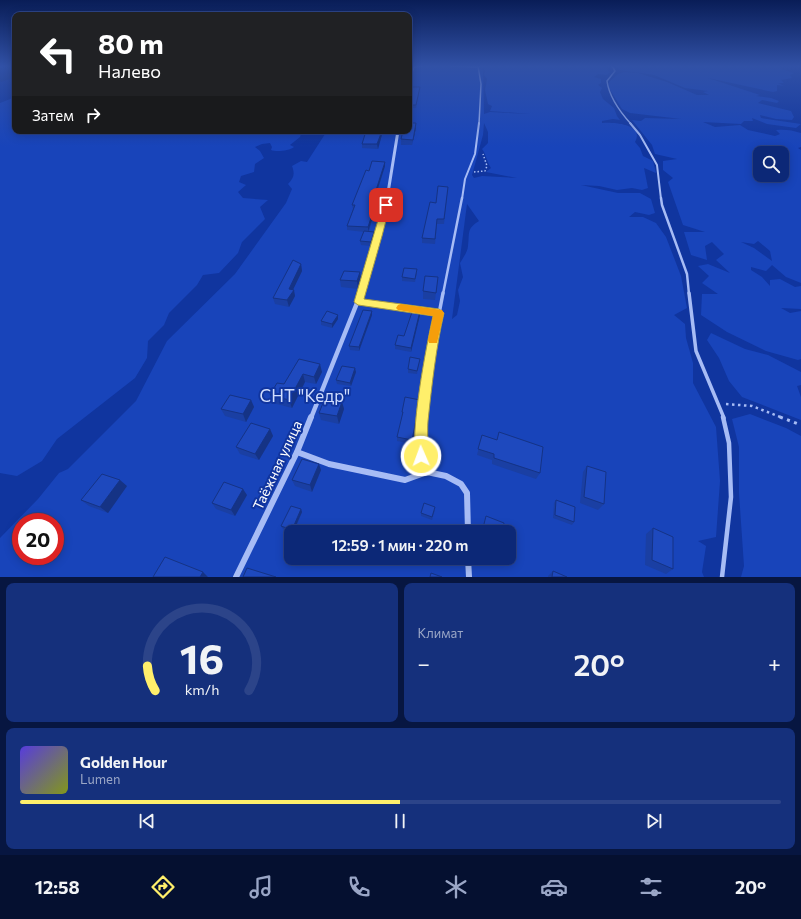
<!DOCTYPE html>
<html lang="ru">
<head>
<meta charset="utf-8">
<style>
	body { margin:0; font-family:Commissioner,sans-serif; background:#15307c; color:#f1f3f6; height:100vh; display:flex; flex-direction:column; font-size:15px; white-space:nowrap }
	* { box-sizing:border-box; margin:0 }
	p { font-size:13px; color:#9aa6c6 }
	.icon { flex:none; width:22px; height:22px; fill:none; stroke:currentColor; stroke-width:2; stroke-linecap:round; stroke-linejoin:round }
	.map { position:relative; height:577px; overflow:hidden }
	.panel { display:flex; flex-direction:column; gap:6px; padding:6px; background:#071641; flex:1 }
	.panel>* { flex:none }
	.hud { position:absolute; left:12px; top:12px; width:400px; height:122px; border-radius:8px; box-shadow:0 2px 10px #0003,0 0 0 1px #2c4489; background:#202124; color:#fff; overflow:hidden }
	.fabs { position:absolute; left:753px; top:146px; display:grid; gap:8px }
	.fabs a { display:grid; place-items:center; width:36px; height:36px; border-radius:8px; background:#0c2877; box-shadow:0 2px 10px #0003,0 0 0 1px #2c4489; font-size:20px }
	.speed { position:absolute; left:12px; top:513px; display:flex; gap:8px; font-size:20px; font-weight:700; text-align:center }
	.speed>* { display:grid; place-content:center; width:52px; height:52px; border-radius:50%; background:#0c2877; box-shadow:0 2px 10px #0003,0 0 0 1px #2c4489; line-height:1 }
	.speed .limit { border:6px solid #d22; background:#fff; color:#111 }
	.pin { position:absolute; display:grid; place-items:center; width:34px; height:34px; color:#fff; margin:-17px; border-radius:8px; box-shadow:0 2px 6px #0006 }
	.me { position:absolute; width:44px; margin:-22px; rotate:358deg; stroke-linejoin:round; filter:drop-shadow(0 0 3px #0008) }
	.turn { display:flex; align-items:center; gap:14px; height:84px; padding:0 20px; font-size:18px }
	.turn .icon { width:52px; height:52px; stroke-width:2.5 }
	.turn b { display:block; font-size:28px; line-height:34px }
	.then { display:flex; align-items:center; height:38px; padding:0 20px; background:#0003; gap:8px; font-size:15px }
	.big { font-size:30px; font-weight:600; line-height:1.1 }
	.panel .card { flex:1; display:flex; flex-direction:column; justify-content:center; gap:6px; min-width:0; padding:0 14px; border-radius:8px; background:#15307c }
	.panel .dial { align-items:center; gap:0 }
	.dial svg { height:104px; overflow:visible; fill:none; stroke:#2c4489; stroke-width:7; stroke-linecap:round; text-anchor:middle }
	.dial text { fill:#f1f3f6; stroke:none }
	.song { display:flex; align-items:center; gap:12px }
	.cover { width:48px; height:48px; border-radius:6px; background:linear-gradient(135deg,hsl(250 70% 55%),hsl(70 70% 35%)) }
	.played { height:4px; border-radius:2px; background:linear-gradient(90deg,#ffef6b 50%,#2c4489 50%) }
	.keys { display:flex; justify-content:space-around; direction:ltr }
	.heat { display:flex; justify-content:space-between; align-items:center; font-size:22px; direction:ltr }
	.panel .tiles { flex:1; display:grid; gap:6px; grid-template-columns:1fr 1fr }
	.card:last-child { grid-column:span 2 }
	.trip { position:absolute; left:284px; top:525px; width:232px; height:40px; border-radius:8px; background:#0c2877; box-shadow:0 2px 10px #0003,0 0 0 1px #2c4489; font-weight:600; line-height:40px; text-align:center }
	.menu { display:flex; height:64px; justify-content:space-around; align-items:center; background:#051030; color:#9aa6c6 }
	.menu .icon { width:28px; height:28px }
	.menu .current { color:#ffef6b }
	.menu b { font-size:18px; color:#f1f3f6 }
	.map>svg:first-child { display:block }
</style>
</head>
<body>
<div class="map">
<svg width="801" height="577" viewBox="0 0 801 577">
	<rect width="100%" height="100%" fill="#10359f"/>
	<path fill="#1844ba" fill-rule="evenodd" d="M409 66H607V69L610 72 607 75 598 74 594 77 601 79V83L598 85 602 88 600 92 603 99 614 108 617 116 620 120 613 119 602 121V123C613 122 645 124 635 142L640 148 643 156 653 161 656 173 644 168 648 188 642 190 632 188 617 190 599 186 581 185 618 193H640L651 199 655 213 649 215 635 212 629 217H643L656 223 666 237 681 276 687 308 674 315 685 324 686 338 693 363V383L716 427 720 481 716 537 698 541 706 546 702 572 704 577H0V538L38 499 59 473 68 469 136 401 167 341 235 274 286 203 292 189 288 184C294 178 295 174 292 166L301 161 307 162 327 131H409ZM483 67 485 71 484 75 487 79 485 90 488 104 492 106 490 111 531 114 490 112 484 114ZM484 123 488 132V143L482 149C486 154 487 162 491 168L486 172 517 178 482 176 474 178 472 175 483 135ZM467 204 479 221C466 229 470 233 468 246 468 251 463 258 460 263L463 277 458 290 460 301 457 315 452 319ZM21 522H55V556H21ZM291 532H509V558H291Z
		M615 66H780L781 69 794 73 790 75 792 78 781 80 784 83H778L784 86 777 85V91L773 92 708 78 760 95 756 96 771 98 779 101 777 103 762 100 758 103 791 111 794 117 792 120 776 119 760 115 761 118 801 124 796 128 767 124 752 118 753 121H744L741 124 703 122 715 127 740 125 748 130 775 136 780 134 776 130C785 129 792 130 801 133V147L798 148 801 150V283L786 277 772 265 766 271 751 267V270L762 277 770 286V280L780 279 795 287 801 286V309L781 308 790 313 801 311V359L798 360 766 351 727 332 701 315 702 294H718L702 283 709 276 698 266 708 264 730 273 716 260 724 254 712 242 705 246 707 260 691 255 684 232H705L683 225 668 182 673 178 663 170V161L677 159 655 154 652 145 632 120 641 121 645 118 681 119 630 113 622 109 609 88V82L618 74 624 72 638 73 667 82 697 95H709L703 92 708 91 685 88 654 75 620 70ZM760 153H782V175H760ZM758 241 770 251 772 261 754 248 741 242 754 244Z
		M15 97V131H302L300 137 290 145 294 147C289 151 276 152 271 150L272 147 270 143 262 144 255 147 260 151 264 158 255 164 254 172 241 176 239 182 246 185 238 192 243 198 268 200 260 207 265 219 242 242 238 253 219 273 203 275 197 285 169 313 164 325 148 341 147 358 135 378 57 439 42 461 17 476 0 473V103Z
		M711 333 745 349 768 355 801 372V385L797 386 801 397V420L742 397 729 381 719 358 707 340Z
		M750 414 786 428 801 436V577H741L744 566 739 493V447L732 419Z"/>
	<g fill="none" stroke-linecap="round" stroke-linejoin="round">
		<path stroke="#a7bcf5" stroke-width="1.5" stroke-dasharray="1.5 2" stroke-linecap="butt" d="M474 172 485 171 487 166 483 154"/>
		<path stroke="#a7bcf5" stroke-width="2.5" stroke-dasharray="2.5 3.5" stroke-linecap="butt" d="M726 404 752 406 783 418"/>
		<path stroke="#a7bcf5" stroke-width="3" stroke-dasharray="3 4.5" stroke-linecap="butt" d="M780 417 801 425"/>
		<path stroke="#a7bcf5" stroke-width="1.5" d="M452 66 479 67
			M478 66 481 84 479 124
			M612 66 615 71 607 81C609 96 621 113 631 124
			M414 67 422 66"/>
		<path stroke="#a7bcf5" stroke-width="2" d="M630 123 640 135 657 165 661 199
			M462 199 465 179 475 154 479 123"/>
		<path stroke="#a7bcf5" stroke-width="2.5" d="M661 198 662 205 687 274 689 294
			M443 294 462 198"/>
		<path stroke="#a7bcf5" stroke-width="3.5" d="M689 293 696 351 724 418
			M358 302 439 313
			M422 418 430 361 443 293"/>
		<path stroke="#a7bcf5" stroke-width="4.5" d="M422 417 421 449 427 472
			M722 577 731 497 729 443 723 417"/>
		<path stroke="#a7bcf5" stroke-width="2" d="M409 81 414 66"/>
		<path stroke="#a7bcf5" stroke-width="3" d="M387 199 398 131"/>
		<path stroke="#a7bcf5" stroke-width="3.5" d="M360 294 378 236 387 198"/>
		<path stroke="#a7bcf5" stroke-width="4.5" d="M311 418 361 293"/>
		<path stroke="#a7bcf5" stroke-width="6" d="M297 452 329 464 405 480 427 472 446 476 461 484 467 493 468 532
			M468 558 469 577
			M236 577 297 452 311 417"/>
	</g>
	<path fill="#1a3fa3" d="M409 87H420L416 108H409Z
		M416 128 412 145H401V139Z
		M355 131H383L378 149 362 148V144L365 135 356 134Z
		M385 162V166L372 209 374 213 369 232H374V236L371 246 361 245 360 241 364 232 347 230V226L353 209 352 205 369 171Z
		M448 187 444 224H437L435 244 422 243V238L436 203Z
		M301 264 302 271 293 289 295 296 289 307 275 304 273 298Z
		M417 273 415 282 402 281V277Z
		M438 277 435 300 423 299V291Z
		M340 280H361L358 289 341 287Z
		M372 311V315L359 351 350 350 349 346Z
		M420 311V315L411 352 395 349V345L404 336Z
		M338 315V319L332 328 321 325V321Z
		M299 359 322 372 316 384 305 382 292 408 273 403 270 395 284 384Z
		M420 359 419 363 417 374 408 373V369Z
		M356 372 351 386 337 384 336 380Z
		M251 400 254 407 246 422 225 416 221 409Z
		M342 402 344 409 339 424 321 420 319 413Z
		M420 404 412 444 397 441V437L403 415H402V412Z
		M270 429 273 436 259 460 240 454 236 447Z
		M499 432 540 473 536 479 492 464V460L477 455 482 435 497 440Z
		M587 466 604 504 598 510 580 503 583 472Z
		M321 470 312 492 295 486 292 480Z
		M127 486 108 513 89 506 81 500Z
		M247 495 235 516 216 509 212 503Z
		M556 500 574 522 572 525 553 518 554 503Z
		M301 509 302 512 294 532 283 529 281 526Z
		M435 510 432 520 421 516V513Z
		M653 528 673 569 666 574 645 565 646 534Z
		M553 571 567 577H548V576Z"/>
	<path fill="#153385" d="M7 66H15V77L1 82 0 80V69Z
		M416 123V128L412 145 413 140Z
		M382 131H383L378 149 377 144Z
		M385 162V166L370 213V209Z
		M374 209V213L368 232V227Z
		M374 232V236L371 246V242Z
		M301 264 302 271 291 294 294 290 295 296 289 307 287 300 289 289Z
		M360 272 361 280 358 289 357 281Z
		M372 311V315L359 351V347Z
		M420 311V315L411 352V348Z
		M338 315V319L332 328V324Z
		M320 364 322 372 316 384 314 377Z
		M355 368 356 372 351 386 350 383Z
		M303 374 305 382 292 408 289 400Z
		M251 400 254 407 246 422 243 414Z
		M420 400V404L412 444V440Z
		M342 402 344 409 339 424 337 416Z
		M270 429 273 436 259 460 255 454Z
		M319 464 321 470 312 492 310 485Z
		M120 480 127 486 108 513 100 507Z
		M243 489 247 495 235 516 231 510Z
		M301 509 302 512 293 532 292 530Z
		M203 572 208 577H200Z"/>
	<path fill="#1e49be" stroke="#153385" d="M0 66H7L0 69Z
		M409 87H420L416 105H409Z
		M409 123H416L413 140 401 139 403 131H409Z
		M366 131H382L377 144H362Z
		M372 161 385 162 370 209H374L368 227 347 226 355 205H352L366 170 369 171Z
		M438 186 448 187 444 219H437L435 239 422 238 430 202 436 203Z
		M364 231 374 232 371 242 360 241Z
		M293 260 301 264 289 289 294 290 287 300 273 298Z
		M404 268 417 269 415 279 402 277Z
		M344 271 360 272 357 281 340 280Z
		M425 276 438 277 436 293 423 291Z
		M413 309 420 311 411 348 395 345 398 335 404 336Z
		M363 310 372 311 359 347 349 346Z
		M327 311 338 315 332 324 321 321Z
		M410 357 420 359 417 371 408 369Z
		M299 359 320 364 314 377 303 374 289 400 270 395 277 383 284 384Z
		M342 366 355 368 350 383 336 380Z
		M230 395 251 400 243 414 221 409Z
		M405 397 420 400 412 440 397 437 403 412H402Z
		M325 398 342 402 337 416 319 413Z
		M251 423 270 429 255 454 236 447Z
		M499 432 543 447 540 473 494 458V454L478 449 482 435 497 440Z
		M302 459 319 464 310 485 292 480Z
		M587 466 606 472 604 504 584 497Z
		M102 474 120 480 100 507 81 500Z
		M224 482 243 489 231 510 212 503Z
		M556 500 575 507 574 522 555 515Z
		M424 503 435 507 432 517 421 513Z
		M291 506 301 509 292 530 281 526Z
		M486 516 504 523 503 532H482Z
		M653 528 673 537V569L652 560Z
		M165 557 203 572 200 577H153Z
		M247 568 276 577H243Z
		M553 571 567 577H552Z
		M431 573 442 577H430Z"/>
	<linearGradient id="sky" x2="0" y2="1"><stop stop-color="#091d57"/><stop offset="0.45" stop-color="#3151a6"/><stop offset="1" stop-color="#3151a6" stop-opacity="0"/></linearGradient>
	<rect width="801" height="147" fill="url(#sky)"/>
	<path fill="#ffef6b" stroke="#a69b46" d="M383 203H388L390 205 382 236 364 299 439 309 444 313C436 348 432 384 428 421 427 431 429 452 426 461L421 462 417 461C408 439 427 342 433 316L358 305 354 302Z"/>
	<path fill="#f59e0b" d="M401 304 442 310 444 313 437 343H429L428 340 433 316 398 310 396 308 398 305Z"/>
	<g text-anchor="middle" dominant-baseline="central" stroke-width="4" stroke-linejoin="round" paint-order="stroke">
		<g font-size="14" fill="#fff" stroke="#10359f">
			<text transform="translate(277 465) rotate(-65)">Таёжная улица</text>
		</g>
		<g font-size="17" fill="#d0ddfe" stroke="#10359f">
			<text x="305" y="395">СНТ "Кедр"</text>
		</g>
	</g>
</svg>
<div class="fabs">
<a><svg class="icon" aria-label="search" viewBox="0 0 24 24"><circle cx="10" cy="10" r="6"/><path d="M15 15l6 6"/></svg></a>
</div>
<div class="speed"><div class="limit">20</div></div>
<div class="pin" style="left:386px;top:205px;background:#d93025"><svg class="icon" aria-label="arrive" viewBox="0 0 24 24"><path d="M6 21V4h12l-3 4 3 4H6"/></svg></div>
<svg class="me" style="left:421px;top:456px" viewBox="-20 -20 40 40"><circle r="17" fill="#ffef6b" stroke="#fff" stroke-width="3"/><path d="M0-11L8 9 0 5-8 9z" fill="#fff"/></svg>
<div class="trip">12:59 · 1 мин · 220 m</div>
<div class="hud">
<div class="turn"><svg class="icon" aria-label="left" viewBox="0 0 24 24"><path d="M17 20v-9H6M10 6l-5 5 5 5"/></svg><div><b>80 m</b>Налево</div></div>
<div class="then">Затем<svg class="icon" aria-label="right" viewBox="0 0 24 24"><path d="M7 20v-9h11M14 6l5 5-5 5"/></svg></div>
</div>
</div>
<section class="panel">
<div class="tiles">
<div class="card dial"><svg viewBox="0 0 100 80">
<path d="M14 69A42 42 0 1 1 86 69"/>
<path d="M14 69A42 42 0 0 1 8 50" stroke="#ffef6b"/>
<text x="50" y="56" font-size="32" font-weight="700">16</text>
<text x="50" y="72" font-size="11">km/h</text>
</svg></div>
<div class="card"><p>Климат</p>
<div class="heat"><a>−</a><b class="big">20°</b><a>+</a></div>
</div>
<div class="card">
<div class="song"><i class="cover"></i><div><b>Golden Hour</b><p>Lumen</p></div></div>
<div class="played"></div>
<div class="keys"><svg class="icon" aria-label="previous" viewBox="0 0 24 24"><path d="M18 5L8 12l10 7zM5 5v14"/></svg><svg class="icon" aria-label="pause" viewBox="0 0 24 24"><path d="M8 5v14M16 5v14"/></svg><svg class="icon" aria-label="next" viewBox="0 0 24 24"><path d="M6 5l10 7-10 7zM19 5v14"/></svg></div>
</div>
</div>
</section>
<nav class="menu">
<b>12:58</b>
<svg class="icon current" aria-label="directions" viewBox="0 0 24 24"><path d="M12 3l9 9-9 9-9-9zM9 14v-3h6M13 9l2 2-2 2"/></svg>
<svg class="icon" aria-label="music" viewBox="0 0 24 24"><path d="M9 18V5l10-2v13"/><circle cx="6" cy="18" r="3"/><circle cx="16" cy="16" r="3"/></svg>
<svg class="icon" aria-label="phone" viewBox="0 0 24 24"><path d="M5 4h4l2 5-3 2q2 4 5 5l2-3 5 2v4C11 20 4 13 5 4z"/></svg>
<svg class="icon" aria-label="climate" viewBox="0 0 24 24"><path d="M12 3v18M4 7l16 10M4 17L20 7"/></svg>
<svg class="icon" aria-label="car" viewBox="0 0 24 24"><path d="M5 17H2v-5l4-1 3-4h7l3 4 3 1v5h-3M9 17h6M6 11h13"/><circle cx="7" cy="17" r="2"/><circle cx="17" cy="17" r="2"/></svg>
<svg class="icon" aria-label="filters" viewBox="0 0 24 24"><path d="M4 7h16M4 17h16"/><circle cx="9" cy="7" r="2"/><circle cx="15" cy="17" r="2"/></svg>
<b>20°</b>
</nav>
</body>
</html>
